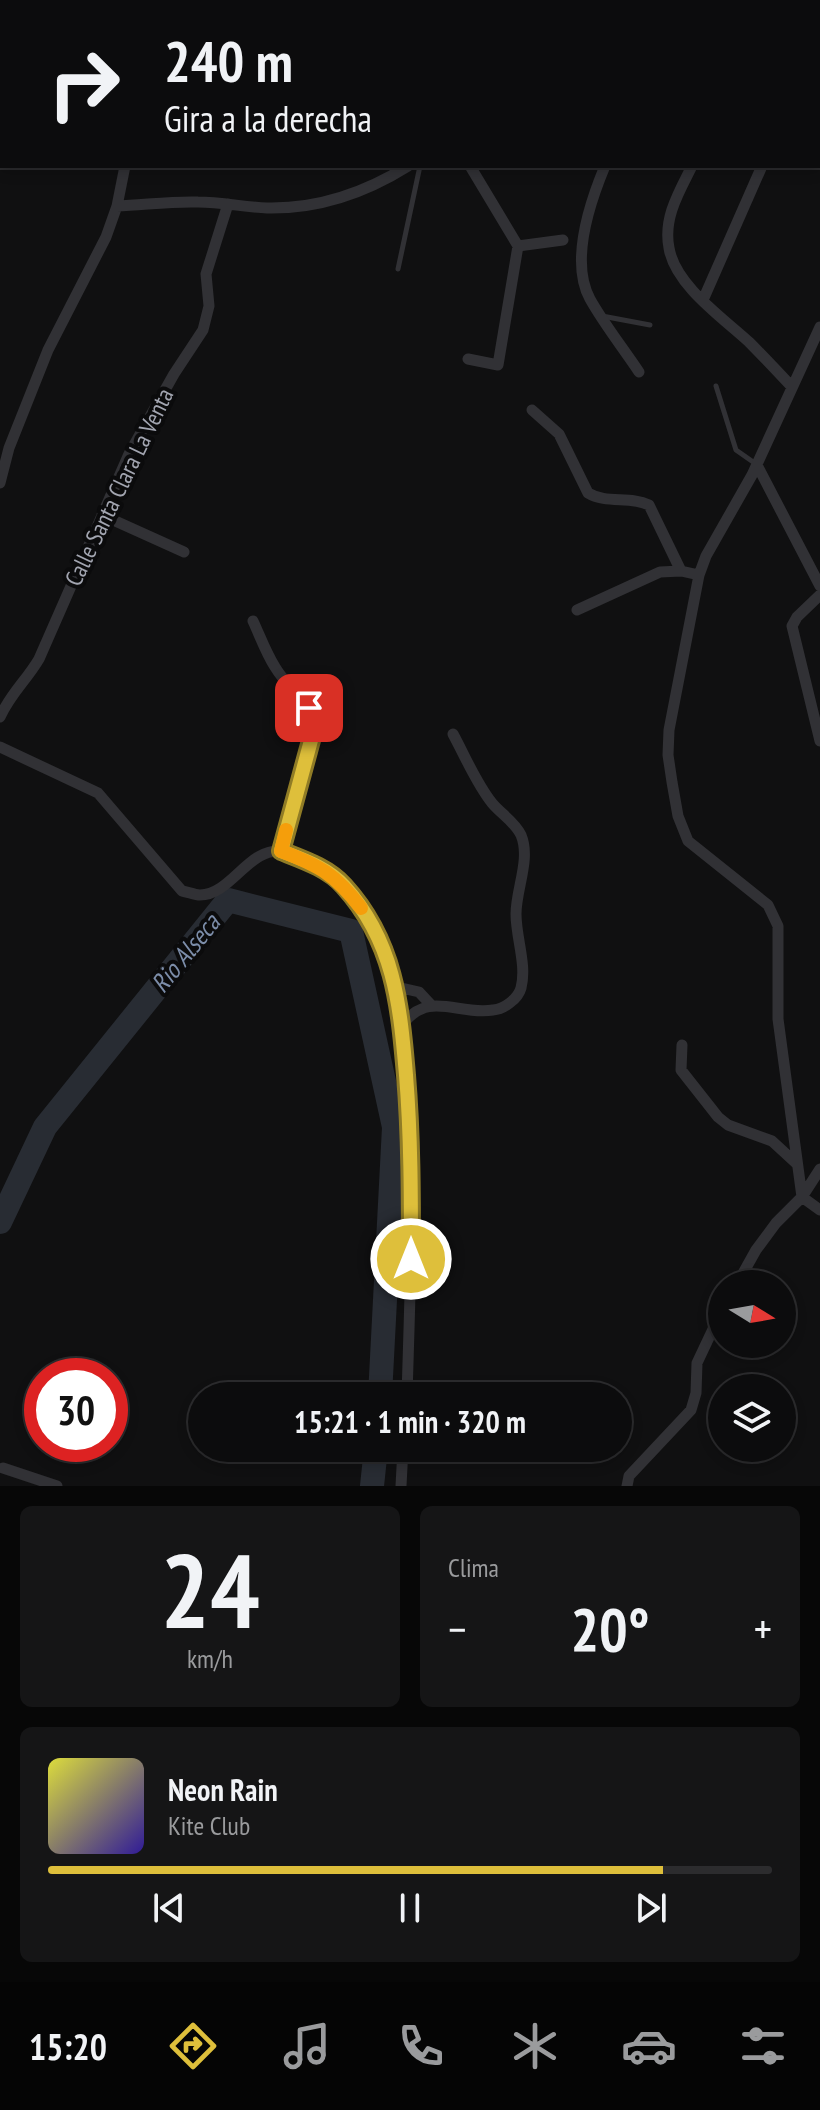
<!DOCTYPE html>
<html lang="es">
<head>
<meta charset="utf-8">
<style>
	body { margin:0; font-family:"PT Sans Narrow",sans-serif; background:#151516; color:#f1f3f6; height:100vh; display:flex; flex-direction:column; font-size:30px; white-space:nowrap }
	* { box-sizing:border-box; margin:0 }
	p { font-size:26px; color:#9a9b9d }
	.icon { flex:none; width:44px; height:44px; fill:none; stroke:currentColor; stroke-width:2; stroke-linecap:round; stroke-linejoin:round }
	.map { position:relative; height:1486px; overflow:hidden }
	.details { display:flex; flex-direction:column; gap:20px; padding:20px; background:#070707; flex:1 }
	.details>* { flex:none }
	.banner { position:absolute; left:0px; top:0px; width:820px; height:168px; box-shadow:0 4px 12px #0003,0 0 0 2px #2c2c2e; background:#0c0c0d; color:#f1f3f6; overflow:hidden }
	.needle { width:52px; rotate:101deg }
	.fabs { position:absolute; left:708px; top:1270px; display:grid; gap:16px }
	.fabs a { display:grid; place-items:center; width:88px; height:88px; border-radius:50%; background:#0c0c0d; box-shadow:0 4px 12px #0003,0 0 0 2px #2c2c2e; font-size:40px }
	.speed { position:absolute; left:24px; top:1358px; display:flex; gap:16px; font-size:40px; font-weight:700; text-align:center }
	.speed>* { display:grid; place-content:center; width:104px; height:104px; border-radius:50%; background:#0c0c0d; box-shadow:0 4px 12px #0003,0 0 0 2px #2c2c2e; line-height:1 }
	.speed .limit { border:12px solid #d22; background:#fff; color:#111 }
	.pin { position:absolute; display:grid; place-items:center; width:68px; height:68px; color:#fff; margin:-34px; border-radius:16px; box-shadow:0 4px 12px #0006 }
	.me { position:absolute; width:88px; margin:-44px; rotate:0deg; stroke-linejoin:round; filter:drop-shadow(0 0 6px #0008) }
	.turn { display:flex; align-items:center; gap:28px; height:168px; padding:0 32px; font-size:36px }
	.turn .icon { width:104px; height:104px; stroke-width:2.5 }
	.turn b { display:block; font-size:56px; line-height:68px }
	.big { font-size:60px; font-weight:800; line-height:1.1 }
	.details .card { flex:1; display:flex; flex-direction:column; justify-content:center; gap:12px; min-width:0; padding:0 28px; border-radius:12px; background:#151516 }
	.details .dial { align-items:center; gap:0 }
	.dial b { font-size:104px; line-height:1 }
	.song { display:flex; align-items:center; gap:24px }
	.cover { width:96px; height:96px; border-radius:12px; background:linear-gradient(135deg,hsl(60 70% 55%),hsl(250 70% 35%)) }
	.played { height:8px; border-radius:4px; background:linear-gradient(90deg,#debf3b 85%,#2c2c2e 85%) }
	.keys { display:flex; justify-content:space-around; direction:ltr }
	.heat { display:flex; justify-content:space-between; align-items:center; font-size:44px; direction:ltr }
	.details .tiles { flex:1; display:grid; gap:20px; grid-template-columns:1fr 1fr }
	.card:last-child { grid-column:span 2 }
	.trip { position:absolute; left:188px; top:1382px; width:444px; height:80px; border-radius:40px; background:#0c0c0d; box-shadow:0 4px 12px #0003,0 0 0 2px #2c2c2e; font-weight:800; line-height:80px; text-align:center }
	.menu { display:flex; height:128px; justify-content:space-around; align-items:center; background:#050505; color:#9a9b9d }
	.menu .icon { width:56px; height:56px }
	.menu .current { color:#debf3b }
	.menu b { font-size:36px; color:#f1f3f6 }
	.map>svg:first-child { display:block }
</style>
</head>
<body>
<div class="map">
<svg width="820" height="1486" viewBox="0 0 820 1486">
	<rect width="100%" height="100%" fill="#101011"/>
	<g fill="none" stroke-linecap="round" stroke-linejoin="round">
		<path stroke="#282c33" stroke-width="24" d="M0 1222 45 1127 228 900 351 931 394 1127 380 1396
			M372 1486 376 1448"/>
		<path stroke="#313135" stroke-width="5" d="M378 2V0
			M398 269 420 166
			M602 316 650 325
			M716 386 736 450 756 464"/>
		<path stroke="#313135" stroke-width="11" d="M144 2 145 0
			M173 2 174 0
			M709 2 713 0
			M818 92 820 94
			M0 140H2
			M605 166C590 202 570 262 590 299 604 324 623 348 639 372
			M692 166C679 192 663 218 669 248 675 285 723 318 749 342 764 357 778 372 792 387
			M117 206C144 205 172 201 198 202 221 202 244 207 267 208 318 209 365 193 408 166
			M518 246 563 240
			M703 300 762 166
			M820 327 752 475 706 556 699 575 669 730 668 755 672 782 678 816 688 841 768 905 778 926V1019L802 1197 820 1210
			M468 359 498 365 518 246 470 166
			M532 410 559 434 588 493C606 504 630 496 649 505L681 571
			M757 465 820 586
			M0 483 9 448 48 350 106 237 117 206 125 166
			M102 515 184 552
			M820 595 797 617 792 626 820 741
			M577 610 660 572 681 571 699 575
			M253 621C260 636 266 653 275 667 287 687 306 701 316 722L281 851
			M0 717C11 693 26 681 39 659L129 454 174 374 203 330 209 306 206 274 228 204
			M0 747 98 793 182 891C188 892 195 895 200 895 232 895 250 844 284 852 347 867 383 931 397 990 404 1019 404 1051 407 1081 415 1186 410 1291 407 1396
			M397 987 419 992 432 1006
			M402 1025C429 989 458 1016 493 1010 504 1009 518 999 521 988 527 965 516 938 516 914 516 889 531 859 521 835 515 822 501 814 492 803 476 783 465 756 453 734
			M682 1045 681 1070 718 1117 728 1125 772 1141 797 1164
			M737 1284 756 1250 776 1223 802 1197 820 1169
			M3 1468 57 1486
			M401 1486 403 1448
			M627 1486 629 1476 691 1410 696 1393 697 1363 722 1310"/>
	</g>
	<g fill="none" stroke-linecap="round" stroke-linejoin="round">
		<defs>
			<path id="route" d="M309 708 316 722 281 851C304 860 328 868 344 886 394 941 400 1004 406 1075 411 1136 411 1197 411 1259"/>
		</defs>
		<use href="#route" stroke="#907c26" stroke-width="20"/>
		<use href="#route" stroke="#debf3b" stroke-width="14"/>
		<path stroke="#f59e0b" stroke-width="14" d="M286 830 281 851C320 866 335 874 361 908"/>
	</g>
	<g text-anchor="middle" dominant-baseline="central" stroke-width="8" stroke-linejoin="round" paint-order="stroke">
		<g font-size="24" fill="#a2a5b0" stroke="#0b0b0c">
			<text transform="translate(119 487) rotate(-64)">Calle Santa Clara La Venta</text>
		</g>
		<g font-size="26" font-style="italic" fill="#7c8da9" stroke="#0b0b0c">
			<text transform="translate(185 953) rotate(-51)">Rio Alseca</text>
		</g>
	</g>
</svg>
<div class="fabs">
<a><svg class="needle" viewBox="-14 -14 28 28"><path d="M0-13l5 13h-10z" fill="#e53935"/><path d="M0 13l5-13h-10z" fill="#9a9b9d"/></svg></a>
<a><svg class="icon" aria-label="layers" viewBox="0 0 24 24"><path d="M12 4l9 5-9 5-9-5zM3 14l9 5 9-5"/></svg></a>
</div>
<div class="speed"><div class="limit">30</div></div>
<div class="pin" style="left:309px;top:708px;background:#d93025"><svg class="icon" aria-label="arrive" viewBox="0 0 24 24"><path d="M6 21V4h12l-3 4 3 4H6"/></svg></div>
<svg class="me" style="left:411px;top:1259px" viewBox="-20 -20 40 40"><circle r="17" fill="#debf3b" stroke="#fff" stroke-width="3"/><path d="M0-11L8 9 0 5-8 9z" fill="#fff"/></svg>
<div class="trip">15:21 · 1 min · 320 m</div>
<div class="banner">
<div class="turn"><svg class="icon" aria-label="right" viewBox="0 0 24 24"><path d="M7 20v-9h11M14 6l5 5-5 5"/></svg><div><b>240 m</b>Gira a la derecha</div></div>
</div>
</div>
<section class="details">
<div class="tiles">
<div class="card dial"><b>24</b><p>km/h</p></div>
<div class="card"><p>Clima</p>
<div class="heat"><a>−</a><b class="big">20°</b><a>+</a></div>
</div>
<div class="card">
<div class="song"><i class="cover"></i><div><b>Neon Rain</b><p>Kite Club</p></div></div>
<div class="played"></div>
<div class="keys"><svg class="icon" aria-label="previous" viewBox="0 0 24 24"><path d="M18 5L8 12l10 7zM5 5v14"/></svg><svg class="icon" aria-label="pause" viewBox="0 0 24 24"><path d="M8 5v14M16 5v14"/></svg><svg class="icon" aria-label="next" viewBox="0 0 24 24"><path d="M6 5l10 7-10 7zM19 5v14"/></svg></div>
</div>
</div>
</section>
<nav class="menu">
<b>15:20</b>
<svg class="icon current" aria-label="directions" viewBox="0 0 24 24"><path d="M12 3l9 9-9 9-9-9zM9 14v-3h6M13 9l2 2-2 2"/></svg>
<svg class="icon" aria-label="music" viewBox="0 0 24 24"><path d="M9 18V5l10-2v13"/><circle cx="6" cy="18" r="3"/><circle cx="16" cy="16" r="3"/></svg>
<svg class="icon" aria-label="phone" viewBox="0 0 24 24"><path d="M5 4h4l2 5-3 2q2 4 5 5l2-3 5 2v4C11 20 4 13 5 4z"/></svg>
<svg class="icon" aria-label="climate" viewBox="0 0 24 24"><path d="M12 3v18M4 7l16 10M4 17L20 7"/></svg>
<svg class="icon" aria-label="car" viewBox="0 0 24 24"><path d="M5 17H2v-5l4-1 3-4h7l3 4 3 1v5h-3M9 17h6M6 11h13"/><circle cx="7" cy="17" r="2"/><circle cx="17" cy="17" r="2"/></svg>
<svg class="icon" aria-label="filters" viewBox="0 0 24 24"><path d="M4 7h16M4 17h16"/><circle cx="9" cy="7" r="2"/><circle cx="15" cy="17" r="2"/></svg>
</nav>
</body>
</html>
